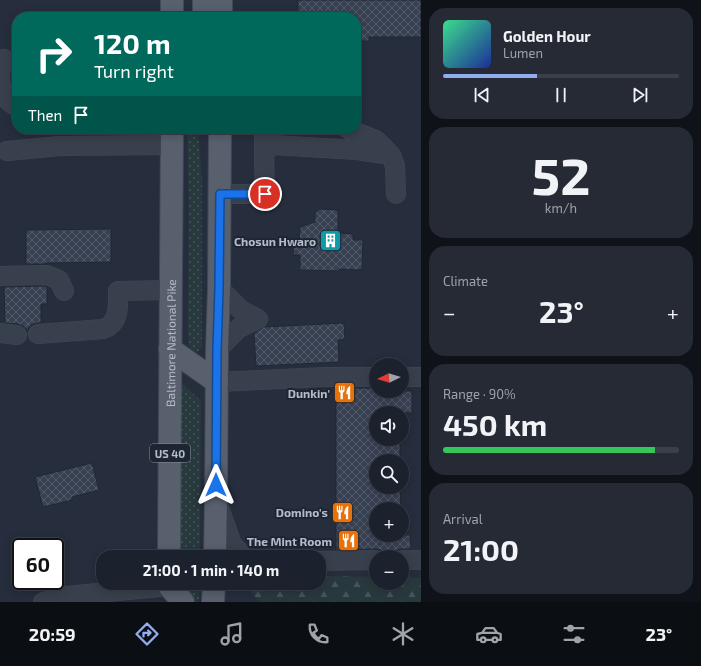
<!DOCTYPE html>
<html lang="en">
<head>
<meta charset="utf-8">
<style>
	body { margin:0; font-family:"Exo 2",sans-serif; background:#252a35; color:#f1f3f6; height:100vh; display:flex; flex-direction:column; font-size:15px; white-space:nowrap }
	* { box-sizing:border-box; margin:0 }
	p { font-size:13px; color:#a0a4aa }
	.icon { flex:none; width:22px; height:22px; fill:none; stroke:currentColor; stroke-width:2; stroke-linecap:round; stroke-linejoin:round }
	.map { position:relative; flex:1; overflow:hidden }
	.sheet { display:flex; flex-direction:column; gap:8px; padding:8px; background:#0f1319; width:280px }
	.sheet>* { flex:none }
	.hud { position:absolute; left:12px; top:12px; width:349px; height:122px; border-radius:16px; box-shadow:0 2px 10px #0003,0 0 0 1px #3a3f49; background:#00695c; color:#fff; overflow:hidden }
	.needle { width:26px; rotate:265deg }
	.fabs { position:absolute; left:369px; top:358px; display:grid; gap:8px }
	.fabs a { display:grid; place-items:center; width:40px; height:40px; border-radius:50%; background:#1c222d; box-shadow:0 2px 10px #0003,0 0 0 1px #3a3f49; font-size:20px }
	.speed { position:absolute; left:12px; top:538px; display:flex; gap:8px; font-size:20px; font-weight:700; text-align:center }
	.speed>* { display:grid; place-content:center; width:52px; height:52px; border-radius:50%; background:#1c222d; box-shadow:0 2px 10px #0003,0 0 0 1px #3a3f49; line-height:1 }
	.speed .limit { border:2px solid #111; border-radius:6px; background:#fff; color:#111 }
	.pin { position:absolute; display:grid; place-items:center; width:34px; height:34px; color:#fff; margin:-17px; border:2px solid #fff; border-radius:50%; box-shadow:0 1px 4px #0007 }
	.me { position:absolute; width:44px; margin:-22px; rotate:0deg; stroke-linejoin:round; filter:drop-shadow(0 0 3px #0008) }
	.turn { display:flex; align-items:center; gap:14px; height:84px; padding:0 16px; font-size:18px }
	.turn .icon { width:52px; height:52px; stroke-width:2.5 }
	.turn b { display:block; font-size:28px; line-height:34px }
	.then { display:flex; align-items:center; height:38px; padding:0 16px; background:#0003; gap:8px; font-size:15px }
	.big { font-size:30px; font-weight:700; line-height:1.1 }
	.sheet .card { flex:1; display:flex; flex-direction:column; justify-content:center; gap:6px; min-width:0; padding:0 14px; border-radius:16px; background:#252a35 }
	.sheet .dial { align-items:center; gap:0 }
	.dial b { font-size:52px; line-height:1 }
	.song { display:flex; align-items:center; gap:12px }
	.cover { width:48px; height:48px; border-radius:6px; background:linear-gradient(135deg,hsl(150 70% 55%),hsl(230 70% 35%)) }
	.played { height:4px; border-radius:2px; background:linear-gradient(90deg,#91aef1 40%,#3a3f49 40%) }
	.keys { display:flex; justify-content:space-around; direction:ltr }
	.heat { display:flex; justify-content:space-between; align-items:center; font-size:22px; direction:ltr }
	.charge { height:6px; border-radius:3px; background:linear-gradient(90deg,#34c759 90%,#3a3f49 0) }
	.trip { position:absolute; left:96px; top:550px; width:230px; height:40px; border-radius:16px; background:#1c222d; box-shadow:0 2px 10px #0003,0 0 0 1px #3a3f49; font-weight:700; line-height:40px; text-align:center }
	.dock { display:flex; height:64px; justify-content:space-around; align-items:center; background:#0b0e12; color:#a0a4aa }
	.dock .icon { width:28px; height:28px }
	.dock .active { color:#91aef1 }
	.dock b { font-size:18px; color:#f1f3f6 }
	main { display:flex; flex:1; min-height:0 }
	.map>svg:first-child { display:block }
</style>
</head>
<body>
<main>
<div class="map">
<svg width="421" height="602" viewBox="0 0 421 602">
	<defs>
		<pattern id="grass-dots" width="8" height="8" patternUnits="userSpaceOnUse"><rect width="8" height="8" fill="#28393d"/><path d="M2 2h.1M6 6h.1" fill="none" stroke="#455458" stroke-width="1.8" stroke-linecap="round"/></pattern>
		<pattern id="forest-firs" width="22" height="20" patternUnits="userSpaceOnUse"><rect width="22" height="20" fill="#28393d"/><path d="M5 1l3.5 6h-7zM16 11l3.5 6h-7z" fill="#455458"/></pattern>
		<pattern id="building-cross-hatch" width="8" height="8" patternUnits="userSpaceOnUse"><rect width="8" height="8" fill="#384152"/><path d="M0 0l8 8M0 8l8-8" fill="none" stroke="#535a69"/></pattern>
	</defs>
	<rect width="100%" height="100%" fill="#262d3c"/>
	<path fill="url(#grass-dots)" d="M187 129H198L202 182V345L200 350 197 352C188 351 189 344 188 336L189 202Z
		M182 383 201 401 200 557H180Z
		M180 583H199V602H192Z"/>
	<path fill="url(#forest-firs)" d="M319 576 376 577V583H402V577L421 578V602H260L251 593 256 583H319Z"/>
	<path fill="url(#building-cross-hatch)" stroke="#202734" d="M298 0H421V37H369V41H356V17H298Z
		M319 209 338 210V233L353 234V240H363L362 270 339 269V271L300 270V255H293L294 242H299L300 227 315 222V213Z
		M111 229V262L46 263V264H26V230Z
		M45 286 47 287V304H41V323H37L31 325 28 329 27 332V330L23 326 18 324 5 323 4 287Z
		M344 323 345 339 338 340 339 362 256 366 254 333 264 327Z
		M336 388H376V391H412V413H376V439H400V461H376V487H400L401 509H376V535H410L411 549H402L397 550 394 553H384L381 550 376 549 336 550Z
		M92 463 99 490 72 497V500L43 507 35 477Z"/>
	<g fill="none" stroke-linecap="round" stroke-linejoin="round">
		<defs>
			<path id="minor" d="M0 77V70L4 59
				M0 83C3 94 6 101 17 107
				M348 129 376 140 391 155 395 166 396 194
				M7 151 60 146 172 145
				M264 152V131L266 129
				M220 194H265L264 152 273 145 357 150 391 155
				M0 276 47 275 59 280 64 291
				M0 333 17 335
				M38 334 103 329C105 328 108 328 109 326 120 319 118 302 118 291L171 290
				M217 350 239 328 258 319 241 310 219 288
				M402 377H419
				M217 382 325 377H376
				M218 505 232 544 242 555 245 557
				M402 560H421
				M319 561 376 560
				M43 602 67 596 169 586"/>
			<g id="major">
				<path d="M204 0V17"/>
				<path d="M172 17V0"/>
				<path d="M221 17V0"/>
				<path d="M170 349 217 382"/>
				<path id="s1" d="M169 557 172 129"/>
				<path d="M215 557 216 500 217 350 219 288 220 129"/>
				<path d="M169 586 183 602"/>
				<path d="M213 602 214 583"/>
			</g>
		</defs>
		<use href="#minor" stroke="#424956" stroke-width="20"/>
		<use href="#major" stroke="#424956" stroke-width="24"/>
		<use href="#minor" stroke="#39404d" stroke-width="19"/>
		<use href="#major" stroke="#585f6d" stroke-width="22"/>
	</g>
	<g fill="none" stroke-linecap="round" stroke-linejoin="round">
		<defs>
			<path id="route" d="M216 485 217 350 219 288 220 194H265"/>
		</defs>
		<use href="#route" stroke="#114b97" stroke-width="10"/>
		<use href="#route" stroke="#1a73e8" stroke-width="7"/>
	</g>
	<defs>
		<symbol id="building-square" viewBox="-11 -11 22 22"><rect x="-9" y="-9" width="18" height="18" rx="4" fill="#0f9aa8" stroke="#1e2532"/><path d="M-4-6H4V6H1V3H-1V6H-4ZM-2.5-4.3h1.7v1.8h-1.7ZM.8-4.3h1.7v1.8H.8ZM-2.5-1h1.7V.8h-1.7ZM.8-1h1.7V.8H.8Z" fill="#fff"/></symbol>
		<symbol id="restaurant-square" viewBox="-11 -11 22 22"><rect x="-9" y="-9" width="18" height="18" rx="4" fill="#e8710a" stroke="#1e2532"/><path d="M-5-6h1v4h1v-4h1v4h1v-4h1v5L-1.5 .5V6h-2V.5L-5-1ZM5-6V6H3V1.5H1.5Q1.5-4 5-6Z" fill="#fff"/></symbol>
	</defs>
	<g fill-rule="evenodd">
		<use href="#building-square" x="318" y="228" width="25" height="25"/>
		<use href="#restaurant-square" x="332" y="380" width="25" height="25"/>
		<use href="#restaurant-square" x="330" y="500" width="25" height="25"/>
		<use href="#restaurant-square" x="336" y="528" width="25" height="25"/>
	</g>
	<g text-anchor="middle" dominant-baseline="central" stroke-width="4" stroke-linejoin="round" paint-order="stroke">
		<rect fill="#1e2532" stroke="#888e9b" stroke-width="1" x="150" y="444" width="40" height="18" rx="3"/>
		<g font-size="11" font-weight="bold" fill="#b5bbc8">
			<text x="170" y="453">US 40</text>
		</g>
		<g font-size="12" font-weight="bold" fill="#b5bbc8" stroke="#1e2532" text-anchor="end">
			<text x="316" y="241">Chosun Hwaro</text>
			<text x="330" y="393">Dunkin'</text>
			<text x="328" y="512">Domino's</text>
			<text x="332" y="541">The Mint Room</text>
		</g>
		<g font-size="12" fill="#b5bbc8" stroke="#1e2532">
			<text stroke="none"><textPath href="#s1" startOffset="214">Baltimore National Pike</textPath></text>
		</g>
	</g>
</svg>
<div class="fabs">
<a><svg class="needle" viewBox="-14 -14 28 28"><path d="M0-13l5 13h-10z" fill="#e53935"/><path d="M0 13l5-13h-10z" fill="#a0a4aa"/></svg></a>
<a><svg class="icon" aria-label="sound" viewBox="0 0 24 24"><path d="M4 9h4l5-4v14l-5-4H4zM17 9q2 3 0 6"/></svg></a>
<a><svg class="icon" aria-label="search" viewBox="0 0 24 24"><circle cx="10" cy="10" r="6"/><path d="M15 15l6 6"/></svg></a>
<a>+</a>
<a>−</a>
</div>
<div class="speed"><div class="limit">60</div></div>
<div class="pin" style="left:265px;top:194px;background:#d93025"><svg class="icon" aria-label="arrive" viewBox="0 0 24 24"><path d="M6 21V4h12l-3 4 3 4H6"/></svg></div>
<svg class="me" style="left:216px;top:485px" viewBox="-20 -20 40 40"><path d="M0-17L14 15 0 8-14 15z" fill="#1a73e8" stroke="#fff" stroke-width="4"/></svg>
<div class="trip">21:00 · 1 min · 140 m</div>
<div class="hud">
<div class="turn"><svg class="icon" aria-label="right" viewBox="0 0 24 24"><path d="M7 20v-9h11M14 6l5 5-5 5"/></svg><div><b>120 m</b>Turn right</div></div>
<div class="then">Then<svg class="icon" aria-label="arrive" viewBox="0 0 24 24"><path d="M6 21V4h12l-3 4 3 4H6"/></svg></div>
</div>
</div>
<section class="sheet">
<div class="card">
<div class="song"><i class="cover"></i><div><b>Golden Hour</b><p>Lumen</p></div></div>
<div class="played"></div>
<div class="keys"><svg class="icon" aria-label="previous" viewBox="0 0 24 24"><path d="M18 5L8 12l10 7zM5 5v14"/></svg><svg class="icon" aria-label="pause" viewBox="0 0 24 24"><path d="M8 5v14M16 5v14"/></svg><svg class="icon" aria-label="next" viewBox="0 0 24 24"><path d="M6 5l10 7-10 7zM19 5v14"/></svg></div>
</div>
<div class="card dial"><b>52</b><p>km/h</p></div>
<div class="card"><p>Climate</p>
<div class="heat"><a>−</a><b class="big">23°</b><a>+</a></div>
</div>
<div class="card"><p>Range · 90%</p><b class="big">450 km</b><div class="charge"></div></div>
<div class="card"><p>Arrival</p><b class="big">21:00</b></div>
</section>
</main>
<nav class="dock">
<b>20:59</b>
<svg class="icon active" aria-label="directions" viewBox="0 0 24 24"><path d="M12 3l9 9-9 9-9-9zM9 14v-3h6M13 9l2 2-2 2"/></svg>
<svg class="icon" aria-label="music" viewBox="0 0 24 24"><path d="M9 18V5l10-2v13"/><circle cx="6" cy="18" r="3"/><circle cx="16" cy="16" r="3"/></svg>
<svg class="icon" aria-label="phone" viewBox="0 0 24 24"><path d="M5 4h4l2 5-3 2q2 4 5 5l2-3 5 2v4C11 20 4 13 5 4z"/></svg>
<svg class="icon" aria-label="climate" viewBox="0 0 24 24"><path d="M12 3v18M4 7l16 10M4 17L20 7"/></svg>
<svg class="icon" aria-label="car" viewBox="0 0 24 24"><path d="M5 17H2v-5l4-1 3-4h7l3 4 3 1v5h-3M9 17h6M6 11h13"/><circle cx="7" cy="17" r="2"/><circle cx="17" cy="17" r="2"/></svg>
<svg class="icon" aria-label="filters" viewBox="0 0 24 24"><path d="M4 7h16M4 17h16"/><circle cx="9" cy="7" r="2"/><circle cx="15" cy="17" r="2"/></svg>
<b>23°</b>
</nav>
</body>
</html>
